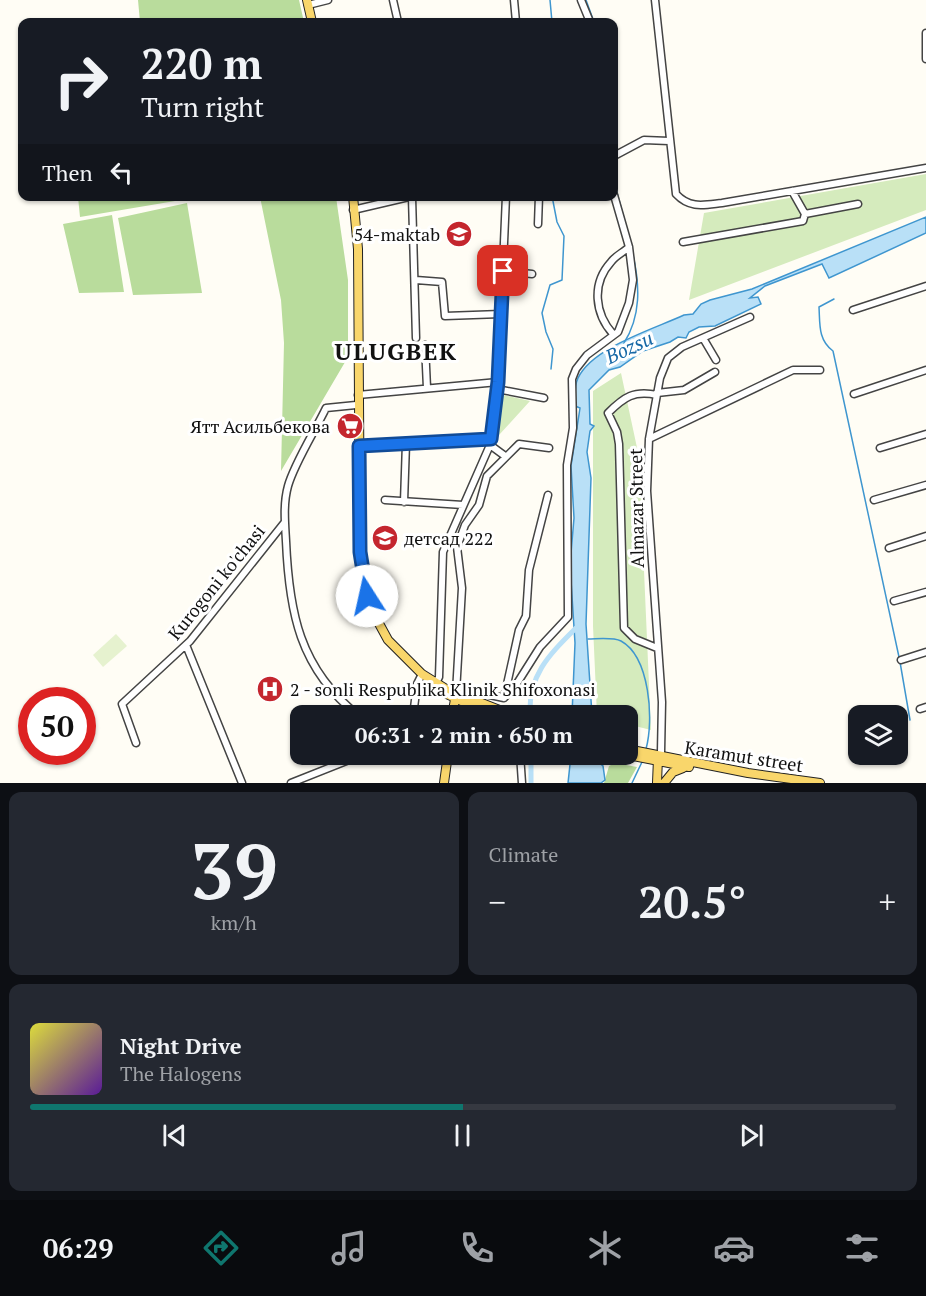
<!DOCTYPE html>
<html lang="en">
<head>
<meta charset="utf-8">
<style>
	body { margin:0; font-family:"PT Serif",serif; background:#242831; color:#f1f3f6; height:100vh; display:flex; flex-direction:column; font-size:22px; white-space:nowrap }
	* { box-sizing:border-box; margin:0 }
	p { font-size:20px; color:#9ea1a6 }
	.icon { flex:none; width:33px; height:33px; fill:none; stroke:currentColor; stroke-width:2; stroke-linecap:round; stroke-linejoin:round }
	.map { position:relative; height:783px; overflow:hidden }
	.panel { display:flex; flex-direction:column; gap:9px; padding:9px; background:#0d0f14; flex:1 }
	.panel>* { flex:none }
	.top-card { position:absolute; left:18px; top:18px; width:600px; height:183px; border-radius:12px; box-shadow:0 2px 4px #0004; background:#171b24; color:#f1f3f6; overflow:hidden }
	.controls { position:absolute; left:848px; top:705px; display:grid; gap:12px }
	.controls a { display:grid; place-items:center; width:60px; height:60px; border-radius:12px; background:#171b24; box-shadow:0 2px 4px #0004; font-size:30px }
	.speed { position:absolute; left:18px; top:687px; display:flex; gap:12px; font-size:30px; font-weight:700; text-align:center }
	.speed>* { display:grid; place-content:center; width:78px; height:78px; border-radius:50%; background:#171b24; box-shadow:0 2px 4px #0004; line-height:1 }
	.speed .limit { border:9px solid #d22; background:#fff; color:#111 }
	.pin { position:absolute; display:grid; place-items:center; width:51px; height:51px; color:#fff; margin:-26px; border-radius:12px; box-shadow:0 3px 9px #0006 }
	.me { position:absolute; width:66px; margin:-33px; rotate:350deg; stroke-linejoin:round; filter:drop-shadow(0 0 4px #0008) }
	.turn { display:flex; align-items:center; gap:21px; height:126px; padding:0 24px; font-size:27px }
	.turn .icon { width:78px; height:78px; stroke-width:2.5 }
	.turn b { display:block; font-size:42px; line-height:51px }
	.then { display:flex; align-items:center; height:57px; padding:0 24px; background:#0003; gap:12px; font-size:22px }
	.big { font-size:45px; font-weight:600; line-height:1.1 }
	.panel .widget { flex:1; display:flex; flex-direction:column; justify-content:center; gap:9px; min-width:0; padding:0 21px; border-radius:12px; background:#242831 }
	.panel .dial { align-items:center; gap:0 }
	.dial b { font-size:78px; line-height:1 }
	.song { display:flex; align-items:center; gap:18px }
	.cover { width:72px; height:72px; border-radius:9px; background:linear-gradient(135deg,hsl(60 70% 55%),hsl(270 70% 35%)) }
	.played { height:6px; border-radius:3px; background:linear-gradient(90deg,#0f766e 50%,#363941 50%) }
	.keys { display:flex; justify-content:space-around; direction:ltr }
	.heat { display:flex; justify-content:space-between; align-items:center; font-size:33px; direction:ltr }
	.panel .tiles { flex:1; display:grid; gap:9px; grid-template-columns:1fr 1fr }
	.widget:last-child { grid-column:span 2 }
	.trip { position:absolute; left:290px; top:705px; width:348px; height:60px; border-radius:12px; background:#171b24; box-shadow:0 2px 4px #0004; font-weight:600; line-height:60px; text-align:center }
	.menu { display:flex; height:96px; justify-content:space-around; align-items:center; background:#090b0e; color:#9ea1a6 }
	.menu .icon { width:42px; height:42px }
	.menu .active { color:#0f766e }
	.menu b { font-size:27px; color:#f1f3f6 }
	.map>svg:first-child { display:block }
</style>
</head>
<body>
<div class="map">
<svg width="926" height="783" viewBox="0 0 926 783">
	<rect width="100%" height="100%" fill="#fffdf5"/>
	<path fill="#d5ebbd" d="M926 174V210L689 300 704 213Z
		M621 373 639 457 651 730 627 724V716L597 715 593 626V391Z
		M503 395 530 401 499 435 497 433Z"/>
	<path fill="#b9dc9c" d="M138 0H299L304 22H140Z
		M180 196 181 200 80 217 78 197Z
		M260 197H336L348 280V357L281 471 284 343 281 300Z
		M187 203 202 293 133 295 118 218Z
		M112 215 124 292 79 293 63 224Z
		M615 763 637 767 628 783H604L609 766Z"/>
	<path fill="#e6f2cf" d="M116 634 127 646 103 667 93 655Z"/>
	<path fill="#b9e0f7" stroke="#3f96cf" stroke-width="1.5" d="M926 217V233L829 278 822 264 765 286 750 298 758 297 761 304 715 326 699 327 689 332 686 338 678 337 670 342 643 351 620 367 609 370 589 390 590 424 594 426 590 431 587 452 591 478 586 624 592 715H572L575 643 570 565 574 518 571 466 580 408 575 406C575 397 574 386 578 378 593 347 654 329 684 315L693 314 701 304 710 300 752 289Z
		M571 755H590L603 766 605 780 601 783H568Z"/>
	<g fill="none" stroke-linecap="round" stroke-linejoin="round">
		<path stroke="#3f96cf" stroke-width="1.5" d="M550 0 552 22
			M586 0 594 22
			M614 182 628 233
			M834 299 819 307C820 324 818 340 833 351L899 657
			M624 343C641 316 640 286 633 255
			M551 369 553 349 546 332 542 313 550 285 562 280 564 236 557 222 552 196
			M588 639C597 639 613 637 621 641 650 657 654 720 646 749
			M900 662 910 720
			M632 783 642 762"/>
		<path stroke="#b9e0f7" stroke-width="5" d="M530 716C528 675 549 655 576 628
			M531 754V783"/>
		<defs>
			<path id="minor" d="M393 0 398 22
				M514 0 516 22
				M581 0 590 22
				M655 0 676 194C690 209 704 205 722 203L926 168
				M308 5 328 0
				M926 33V59
				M614 156 644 140 669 141
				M412 197 416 338
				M353 210 413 196
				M805 214 858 204
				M538 224 539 196
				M683 242 803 221 805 214 792 191
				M503 271 532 274
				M416 280 442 282 445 316 501 314
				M853 310 926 286
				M613 334C595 314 591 284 611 262 615 256 624 252 629 247
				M703 338 716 360
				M425 345 427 388
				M497 389 544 398
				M657 393 684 390 715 372
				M854 394 926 370
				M358 395 498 382
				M657 395C634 390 624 397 608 413L617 432 619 444 624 628 635 639 657 648
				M356 405 326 408C315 431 294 464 288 486 283 504 285 523 286 541 289 611 299 669 359 716
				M649 439 793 370H820
				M490 445 505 456
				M359 446 491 439
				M880 448 926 434
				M385 500 463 505
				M874 500 926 485
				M404 502 406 443
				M889 548 926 536
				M894 601 926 592
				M186 645 242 783
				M901 660 926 652
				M434 687 439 677 443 552 490 445 498 382 506 196
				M457 688 504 698
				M456 693 462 588 457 547 465 525 479 505 487 476 519 444 549 448
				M504 698 516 685 540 647 568 617 567 465 573 428 572 379 576 369 587 355 618 332 629 303 633 280 629 247 614 195
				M504 698 519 630 526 616 529 570 548 495
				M920 709 926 707
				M413 716 417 684 422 674
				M136 743 122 704 190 641 284 523
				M661 752 662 702 647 491 649 439 660 378 668 358 682 347 750 317
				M520 754 522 783
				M291 783 364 754"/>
			<path id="major" d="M307 0 312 22
				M353 196 358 249 360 552 370 607 388 640 422 674 446 689 515 716
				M438 690 494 716
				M452 716 456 694
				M627 749 748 773 820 783
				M623 754 689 767
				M444 783 448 754
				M657 783 658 758
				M664 783 673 772 683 768"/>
		</defs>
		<use href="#minor" stroke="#444" stroke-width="9"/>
		<use href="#major" stroke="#222" stroke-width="10"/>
		<use href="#minor" stroke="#fff" stroke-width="6"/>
		<use href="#major" stroke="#f9d66b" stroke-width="8"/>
	</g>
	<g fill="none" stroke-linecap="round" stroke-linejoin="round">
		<defs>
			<path id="route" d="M367 596 360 552 359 446 491 439 498 382 503 271"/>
		</defs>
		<use href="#route" stroke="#114b97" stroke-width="15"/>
		<use href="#route" stroke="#1a73e8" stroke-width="10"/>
	</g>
	<defs>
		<symbol id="school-disc" viewBox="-11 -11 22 22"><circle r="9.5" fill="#c4262e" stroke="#fff"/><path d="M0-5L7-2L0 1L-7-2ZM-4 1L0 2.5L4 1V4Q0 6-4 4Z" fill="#fff"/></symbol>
		<symbol id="supermarket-disc" viewBox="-11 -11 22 22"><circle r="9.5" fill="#c4262e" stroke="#fff"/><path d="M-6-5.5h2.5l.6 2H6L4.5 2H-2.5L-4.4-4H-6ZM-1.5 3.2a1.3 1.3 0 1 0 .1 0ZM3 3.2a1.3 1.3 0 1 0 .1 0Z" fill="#fff"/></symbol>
		<symbol id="hospital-disc" viewBox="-11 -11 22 22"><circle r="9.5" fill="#c4262e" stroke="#fff"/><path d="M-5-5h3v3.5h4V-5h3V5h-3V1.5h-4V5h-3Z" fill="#fff"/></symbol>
	</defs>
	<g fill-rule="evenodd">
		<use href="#school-disc" x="444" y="219" width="30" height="30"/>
		<use href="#supermarket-disc" x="335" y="411" width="30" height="30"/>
		<use href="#school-disc" x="370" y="523" width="30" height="30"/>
		<use href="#hospital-disc" x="255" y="674" width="30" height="30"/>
	</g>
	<g text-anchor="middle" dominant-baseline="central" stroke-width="6" stroke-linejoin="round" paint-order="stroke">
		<g font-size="18" fill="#111" stroke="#fff" text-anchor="end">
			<text x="440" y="234">54-maktab</text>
			<text x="330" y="426">Ятт Асильбекова</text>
			<text x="404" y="538" text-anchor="start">детсад 222</text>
			<text x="290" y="689" text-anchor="start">2 - sonli Respublika Klinik Shifoxonasi</text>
		</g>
		<g font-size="18" fill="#111" stroke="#fff">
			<text transform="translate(636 508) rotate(-91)">Almazar Street</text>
			<text transform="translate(216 582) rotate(-51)">Kurogoni ko'chasi</text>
			<text transform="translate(744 756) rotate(9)">Karamut street</text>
		</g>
		<g font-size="20" font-style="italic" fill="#1768a6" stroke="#fff">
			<text transform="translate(629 347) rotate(-25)">Bozsu</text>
		</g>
		<g font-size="24" font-weight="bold" letter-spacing="1.5" fill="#111" stroke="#fff">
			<text x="396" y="351">ULUGBEK</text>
		</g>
	</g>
</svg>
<div class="controls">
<a><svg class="icon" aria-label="layers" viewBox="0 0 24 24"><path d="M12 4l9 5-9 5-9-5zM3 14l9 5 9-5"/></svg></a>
</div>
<div class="speed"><div class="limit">50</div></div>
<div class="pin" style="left:503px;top:271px;background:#d93025"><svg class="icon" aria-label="arrive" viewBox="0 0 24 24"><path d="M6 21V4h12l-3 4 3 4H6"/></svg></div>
<svg class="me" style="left:367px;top:596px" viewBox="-20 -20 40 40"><circle r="19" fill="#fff"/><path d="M0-13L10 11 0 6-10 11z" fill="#1a73e8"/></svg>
<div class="trip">06:31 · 2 min · 650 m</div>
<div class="top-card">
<div class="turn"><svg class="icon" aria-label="right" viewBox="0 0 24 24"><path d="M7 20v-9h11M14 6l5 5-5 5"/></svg><div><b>220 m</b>Turn right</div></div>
<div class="then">Then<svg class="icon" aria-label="left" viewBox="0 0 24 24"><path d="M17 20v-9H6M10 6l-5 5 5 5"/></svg></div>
</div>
</div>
<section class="panel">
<div class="tiles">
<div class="widget dial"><b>39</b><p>km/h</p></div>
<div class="widget"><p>Climate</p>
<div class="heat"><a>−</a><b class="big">20.5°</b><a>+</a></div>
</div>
<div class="widget">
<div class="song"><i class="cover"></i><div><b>Night Drive</b><p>The Halogens</p></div></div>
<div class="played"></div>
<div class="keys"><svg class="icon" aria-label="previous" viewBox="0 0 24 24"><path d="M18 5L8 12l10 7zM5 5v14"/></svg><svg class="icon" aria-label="pause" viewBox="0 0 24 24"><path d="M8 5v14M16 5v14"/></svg><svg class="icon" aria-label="next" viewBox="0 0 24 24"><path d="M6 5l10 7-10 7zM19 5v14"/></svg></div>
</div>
</div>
</section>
<nav class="menu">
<b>06:29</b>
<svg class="icon active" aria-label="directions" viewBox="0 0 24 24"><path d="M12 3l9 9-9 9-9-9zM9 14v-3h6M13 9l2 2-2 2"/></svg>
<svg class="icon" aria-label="music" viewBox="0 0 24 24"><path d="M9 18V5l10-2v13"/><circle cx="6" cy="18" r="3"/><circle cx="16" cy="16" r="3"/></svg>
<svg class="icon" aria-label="phone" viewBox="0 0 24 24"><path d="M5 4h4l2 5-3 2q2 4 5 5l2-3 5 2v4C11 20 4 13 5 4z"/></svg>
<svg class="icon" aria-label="climate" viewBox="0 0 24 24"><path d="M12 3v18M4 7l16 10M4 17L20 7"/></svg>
<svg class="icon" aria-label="car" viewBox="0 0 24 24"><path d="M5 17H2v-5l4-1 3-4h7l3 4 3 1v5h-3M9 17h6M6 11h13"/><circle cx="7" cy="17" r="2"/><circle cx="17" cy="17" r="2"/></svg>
<svg class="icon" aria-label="filters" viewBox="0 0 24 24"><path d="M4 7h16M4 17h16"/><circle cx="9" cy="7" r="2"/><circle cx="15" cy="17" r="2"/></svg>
</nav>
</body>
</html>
